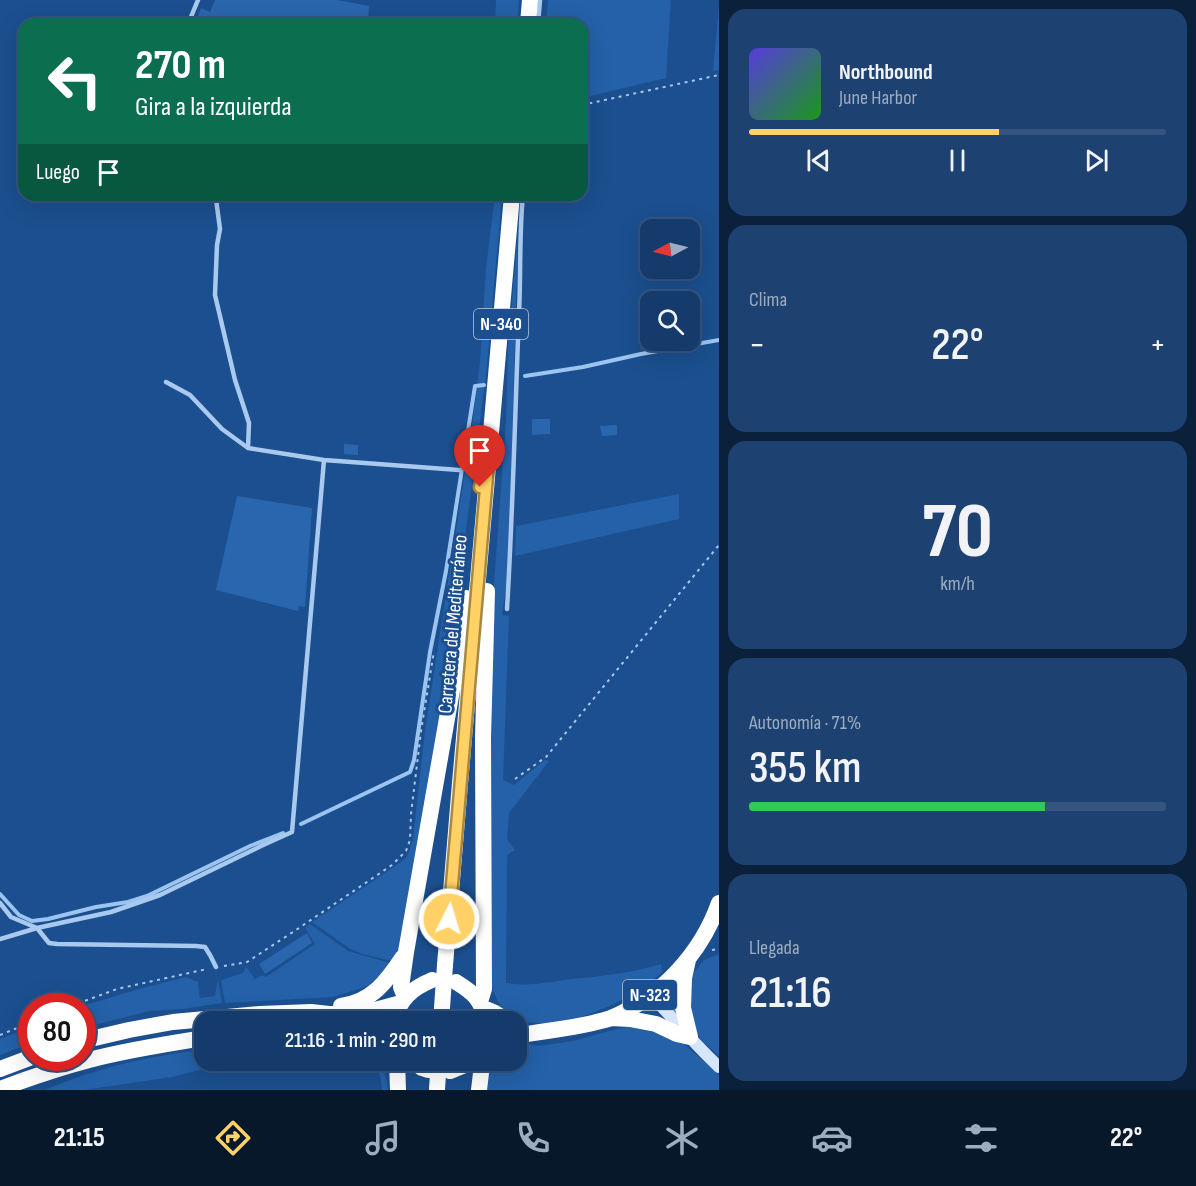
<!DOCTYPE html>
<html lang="es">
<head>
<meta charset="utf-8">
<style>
	body { margin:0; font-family:"Sofia Sans Condensed",sans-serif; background:#1d4271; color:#f1f3f6; height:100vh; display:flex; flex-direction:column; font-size:22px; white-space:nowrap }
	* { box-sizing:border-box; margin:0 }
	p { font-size:20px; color:#9dadc1 }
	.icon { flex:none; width:33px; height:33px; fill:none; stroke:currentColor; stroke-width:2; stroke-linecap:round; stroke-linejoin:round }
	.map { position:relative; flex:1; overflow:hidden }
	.side { display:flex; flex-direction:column; gap:9px; padding:9px; background:#0b203b; width:477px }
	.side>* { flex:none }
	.guide { position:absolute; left:18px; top:18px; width:570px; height:183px; border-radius:18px; box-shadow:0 6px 24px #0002,0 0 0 2px #33557e; background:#0b6e4f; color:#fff; overflow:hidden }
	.needle { width:39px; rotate:263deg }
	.controls { position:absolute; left:640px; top:219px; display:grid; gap:12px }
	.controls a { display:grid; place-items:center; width:60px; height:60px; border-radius:12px; background:#143b6b; box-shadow:0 6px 24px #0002,0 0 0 2px #33557e; font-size:30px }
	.speed { position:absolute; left:18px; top:993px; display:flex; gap:12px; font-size:30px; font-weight:700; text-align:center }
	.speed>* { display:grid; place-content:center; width:78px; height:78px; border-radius:50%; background:#143b6b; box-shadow:0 6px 24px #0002,0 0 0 2px #33557e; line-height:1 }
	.speed .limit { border:9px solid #d22; background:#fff; color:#111 }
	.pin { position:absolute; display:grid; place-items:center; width:51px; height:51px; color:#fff; margin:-62px -26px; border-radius:50% 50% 50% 0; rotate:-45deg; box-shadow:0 0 6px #0007 }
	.pin .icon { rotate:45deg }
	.me { position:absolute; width:66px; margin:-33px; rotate:5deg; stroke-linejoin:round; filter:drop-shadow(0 0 4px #0008) }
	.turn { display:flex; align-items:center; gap:21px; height:126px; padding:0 18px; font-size:27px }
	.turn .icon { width:78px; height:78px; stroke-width:2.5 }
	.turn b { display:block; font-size:42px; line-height:51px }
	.then { display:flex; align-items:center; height:57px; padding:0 18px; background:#0003; gap:12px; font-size:22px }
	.big { font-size:45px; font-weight:600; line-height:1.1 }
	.side .widget { flex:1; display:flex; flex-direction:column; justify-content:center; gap:9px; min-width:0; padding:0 21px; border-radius:18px; background:#1d4271 }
	.side .dial { align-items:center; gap:0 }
	.dial b { font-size:78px; line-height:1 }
	.song { display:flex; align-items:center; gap:18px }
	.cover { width:72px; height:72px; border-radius:9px; background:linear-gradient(135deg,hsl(250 70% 55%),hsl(120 70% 35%)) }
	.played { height:6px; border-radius:3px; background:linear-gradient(90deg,#ffd166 60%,#33557e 60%) }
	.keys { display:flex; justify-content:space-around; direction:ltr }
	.heat { display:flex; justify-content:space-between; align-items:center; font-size:33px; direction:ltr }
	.charge { height:9px; border-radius:4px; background:linear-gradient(90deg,#34c759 71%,#33557e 0) }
	.trip { position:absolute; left:194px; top:1011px; width:333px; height:60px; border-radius:18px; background:#143b6b; box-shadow:0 6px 24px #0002,0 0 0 2px #33557e; font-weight:600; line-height:60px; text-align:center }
	.tabs { display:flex; height:96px; justify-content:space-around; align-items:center; background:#08182b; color:#9dadc1 }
	.tabs .icon { width:42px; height:42px }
	.tabs .selected { color:#ffd166 }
	.tabs b { font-size:27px; color:#f1f3f6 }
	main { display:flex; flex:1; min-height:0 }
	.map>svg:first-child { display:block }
</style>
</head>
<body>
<main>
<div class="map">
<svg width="719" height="1090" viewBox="0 0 719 1090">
	<rect width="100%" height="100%" fill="#1b4f8f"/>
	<path fill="#2461a8" d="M496 0H519L517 24H495Z
		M548 0H671L666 78 582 98V24H546Z
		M719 6V70L713 71Z
		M495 195H502L486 376 447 676 403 946 392 961 362 954 349 948 312 922 391 869 406 858 409 852 413 838 425 731 472 426 480 362 486 268Z
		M518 232 510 522 506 587 502 615 509 616 503 780 514 785 545 760 549 761 509 813 507 839 515 850 507 855 506 983C528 987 550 982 572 979 602 976 632 973 661 964L662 972C632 1002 549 1040 509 1015 499 1008 494 994 491 983L490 816 493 597 506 421 508 348Z
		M679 494V519L515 556 516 526Z
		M310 924 348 951 390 963 387 968 368 986 333 997 225 1003 221 980 243 973 246 967 255 979 262 975 266 977 315 944 305 928Z
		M719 954V1056L701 1040 692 1024 688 987 695 971 704 960Z
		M186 977 198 982 200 998 215 996 218 979 222 1003 183 1009 149 1011 83 1028 82 1006 139 989Z
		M635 1026 645 1027 683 1043 719 1075V1090H487L491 1064 494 1061 516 1060V1045L523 1043 539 1046 573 1041 620 1028Z
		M31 1027V1043L0 1055V1039Z
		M204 1050V1060L285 1061 218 1065 172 1077 84 1090H45C93 1069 151 1055 204 1050Z
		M357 1061H376C384 1070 387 1078 388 1090H382C381 1072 377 1062 357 1061Z"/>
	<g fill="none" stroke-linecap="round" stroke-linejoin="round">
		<path stroke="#9cc4f0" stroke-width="4" d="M525 376 583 367 641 354 719 340
			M301 824 410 772 414 760 430 652 446 571 475 386 484 385
			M0 894 19 915 32 921 48 919 96 907 128 902 147 896 250 846 283 833"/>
	</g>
	<path fill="#2a66ad" d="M215 0H337L369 6 368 24H195L201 8 210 12Z
		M532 419H550V434L532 435Z
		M617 425V435L602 436 600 426Z
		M344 444 358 445V455L344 454Z
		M237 496 312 508 305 607 299 606 298 611 216 590Z
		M307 933 312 943 265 974 259 964Z"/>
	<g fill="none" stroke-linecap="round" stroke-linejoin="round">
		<path stroke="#a9c9ee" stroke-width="2" stroke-dasharray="3 4.5" stroke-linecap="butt" d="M582 105 719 75
			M515 779 546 757 719 545
			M712 950 719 949
			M224 966 247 962 296 930 392 865 406 851 410 840 411 814 421 731 434 651
			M71 1006 117 989 207 969
			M0 1035 32 1022"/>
		<path stroke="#a9c9ee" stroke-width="4.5" d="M188 24 198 0
			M538 24 540 0
			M214 195 216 199 220 229 217 245 215 295 235 380 249 423 248 448
			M166 382 190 395 222 429 248 448 324 460 459 470
			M507 609C513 510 515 412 519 313 521 274 519 234 523 195
			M0 903 11 917 37 928
			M0 939 37 928
			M216 967 210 955 205 947 196 946 57 944 49 943 37 928 111 912 160 895 261 846 292 832 324 460"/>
		<path stroke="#d6e6fa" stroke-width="12" d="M651 995C674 1019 695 1045 719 1067"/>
		<path stroke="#fff" stroke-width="16" d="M528 24 530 0
			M445 965 460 783 512 195
			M456 982C474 993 482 1000 486 1022
			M405 997 401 987 406 952 452 690 466 598
			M480 1002 484 989 483 738 487 591
			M341 1006C372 1002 387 981 403 957
			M483 1008 495 1013 509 1022
			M611 1018 630 1019 656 1024 677 1034 690 1037 683 1008 684 978 688 960
			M395 1022C398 999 413 988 432 980
			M516 1036C542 1031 568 1029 593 1023 599 1021 606 1020 611 1018 661 997 701 954 719 903
			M82 1041 129 1030 173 1022 260 1014 311 1012 329 1014 354 1013 375 1010 401 1003
			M397 1060 398 1090
			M411 1060 422 1068 428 1070
			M0 1069 32 1057
			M450 1071 467 1064 470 1060
			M0 1089C29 1078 59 1068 89 1060 127 1050 166 1044 204 1038
			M479 1090 482 1065 480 1060"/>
		<path stroke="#fff" stroke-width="16" d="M441 1022 445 965
			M437 1089 439 1060"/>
	</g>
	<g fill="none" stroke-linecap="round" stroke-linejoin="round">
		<defs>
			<path id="route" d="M449 919 489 453 480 487"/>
		</defs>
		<use href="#route" stroke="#a68842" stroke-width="15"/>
		<use href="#route" stroke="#ffd166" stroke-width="10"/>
	</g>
	<g text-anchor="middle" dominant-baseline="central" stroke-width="6" stroke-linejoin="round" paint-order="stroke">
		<g fill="#1b4f8f" stroke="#bbcadd" stroke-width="1.5">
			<rect x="474" y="309" width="54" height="30" rx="4.5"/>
			<rect x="623" y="980" width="54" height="30" rx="4.5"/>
		</g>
		<g font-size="18" font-weight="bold" fill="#fff">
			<text x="501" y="324">N-340</text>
			<text x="650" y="995">N-323</text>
		</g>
		<g font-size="20" fill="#fff" stroke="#1b4f8f">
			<text transform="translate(453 624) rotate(-85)">Carretera del Mediterráneo</text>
		</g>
	</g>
</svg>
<div class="controls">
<a><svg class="needle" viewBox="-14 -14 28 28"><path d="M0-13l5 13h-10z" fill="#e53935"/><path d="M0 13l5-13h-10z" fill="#9dadc1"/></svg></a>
<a><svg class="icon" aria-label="search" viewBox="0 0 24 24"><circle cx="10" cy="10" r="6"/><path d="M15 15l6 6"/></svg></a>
</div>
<div class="speed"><div class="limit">80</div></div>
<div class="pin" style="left:480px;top:487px;background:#d93025"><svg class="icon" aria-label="arrive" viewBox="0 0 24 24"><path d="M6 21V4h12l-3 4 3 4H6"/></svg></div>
<svg class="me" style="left:449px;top:919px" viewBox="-20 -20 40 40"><circle r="17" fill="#ffd166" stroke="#fff" stroke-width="3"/><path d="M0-11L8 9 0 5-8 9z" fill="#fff"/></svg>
<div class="trip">21:16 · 1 min · 290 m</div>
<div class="guide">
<div class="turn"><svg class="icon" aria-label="left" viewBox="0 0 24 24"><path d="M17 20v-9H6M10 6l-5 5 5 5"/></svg><div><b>270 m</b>Gira a la izquierda</div></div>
<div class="then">Luego<svg class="icon" aria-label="arrive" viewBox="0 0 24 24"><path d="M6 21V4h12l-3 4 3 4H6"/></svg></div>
</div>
</div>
<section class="side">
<div class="widget">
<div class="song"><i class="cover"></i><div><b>Northbound</b><p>June Harbor</p></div></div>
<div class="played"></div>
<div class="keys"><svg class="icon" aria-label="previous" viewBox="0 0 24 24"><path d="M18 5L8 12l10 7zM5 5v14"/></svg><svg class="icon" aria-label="pause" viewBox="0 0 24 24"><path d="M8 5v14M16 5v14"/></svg><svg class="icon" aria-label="next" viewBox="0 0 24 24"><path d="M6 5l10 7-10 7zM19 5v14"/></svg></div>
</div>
<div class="widget"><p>Clima</p>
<div class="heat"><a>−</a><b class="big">22°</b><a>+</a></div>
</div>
<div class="widget dial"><b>70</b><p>km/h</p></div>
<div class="widget"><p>Autonomía · 71%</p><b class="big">355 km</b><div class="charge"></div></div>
<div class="widget"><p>Llegada</p><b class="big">21:16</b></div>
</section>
</main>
<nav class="tabs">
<b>21:15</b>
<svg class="icon selected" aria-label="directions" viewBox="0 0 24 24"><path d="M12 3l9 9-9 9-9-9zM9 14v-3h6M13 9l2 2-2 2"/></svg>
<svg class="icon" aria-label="music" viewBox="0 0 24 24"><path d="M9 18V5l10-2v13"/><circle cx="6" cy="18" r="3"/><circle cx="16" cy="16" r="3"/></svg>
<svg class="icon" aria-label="phone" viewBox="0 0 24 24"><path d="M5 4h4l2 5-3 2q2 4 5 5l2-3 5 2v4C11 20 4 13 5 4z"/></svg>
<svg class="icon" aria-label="climate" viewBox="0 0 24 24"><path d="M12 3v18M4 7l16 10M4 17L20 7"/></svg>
<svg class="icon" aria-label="car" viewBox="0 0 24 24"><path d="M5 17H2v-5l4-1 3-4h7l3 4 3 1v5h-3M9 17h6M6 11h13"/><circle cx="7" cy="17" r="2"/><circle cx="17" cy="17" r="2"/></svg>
<svg class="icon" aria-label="filters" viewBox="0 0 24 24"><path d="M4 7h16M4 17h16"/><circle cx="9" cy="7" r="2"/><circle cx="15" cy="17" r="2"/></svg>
<b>22°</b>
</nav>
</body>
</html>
